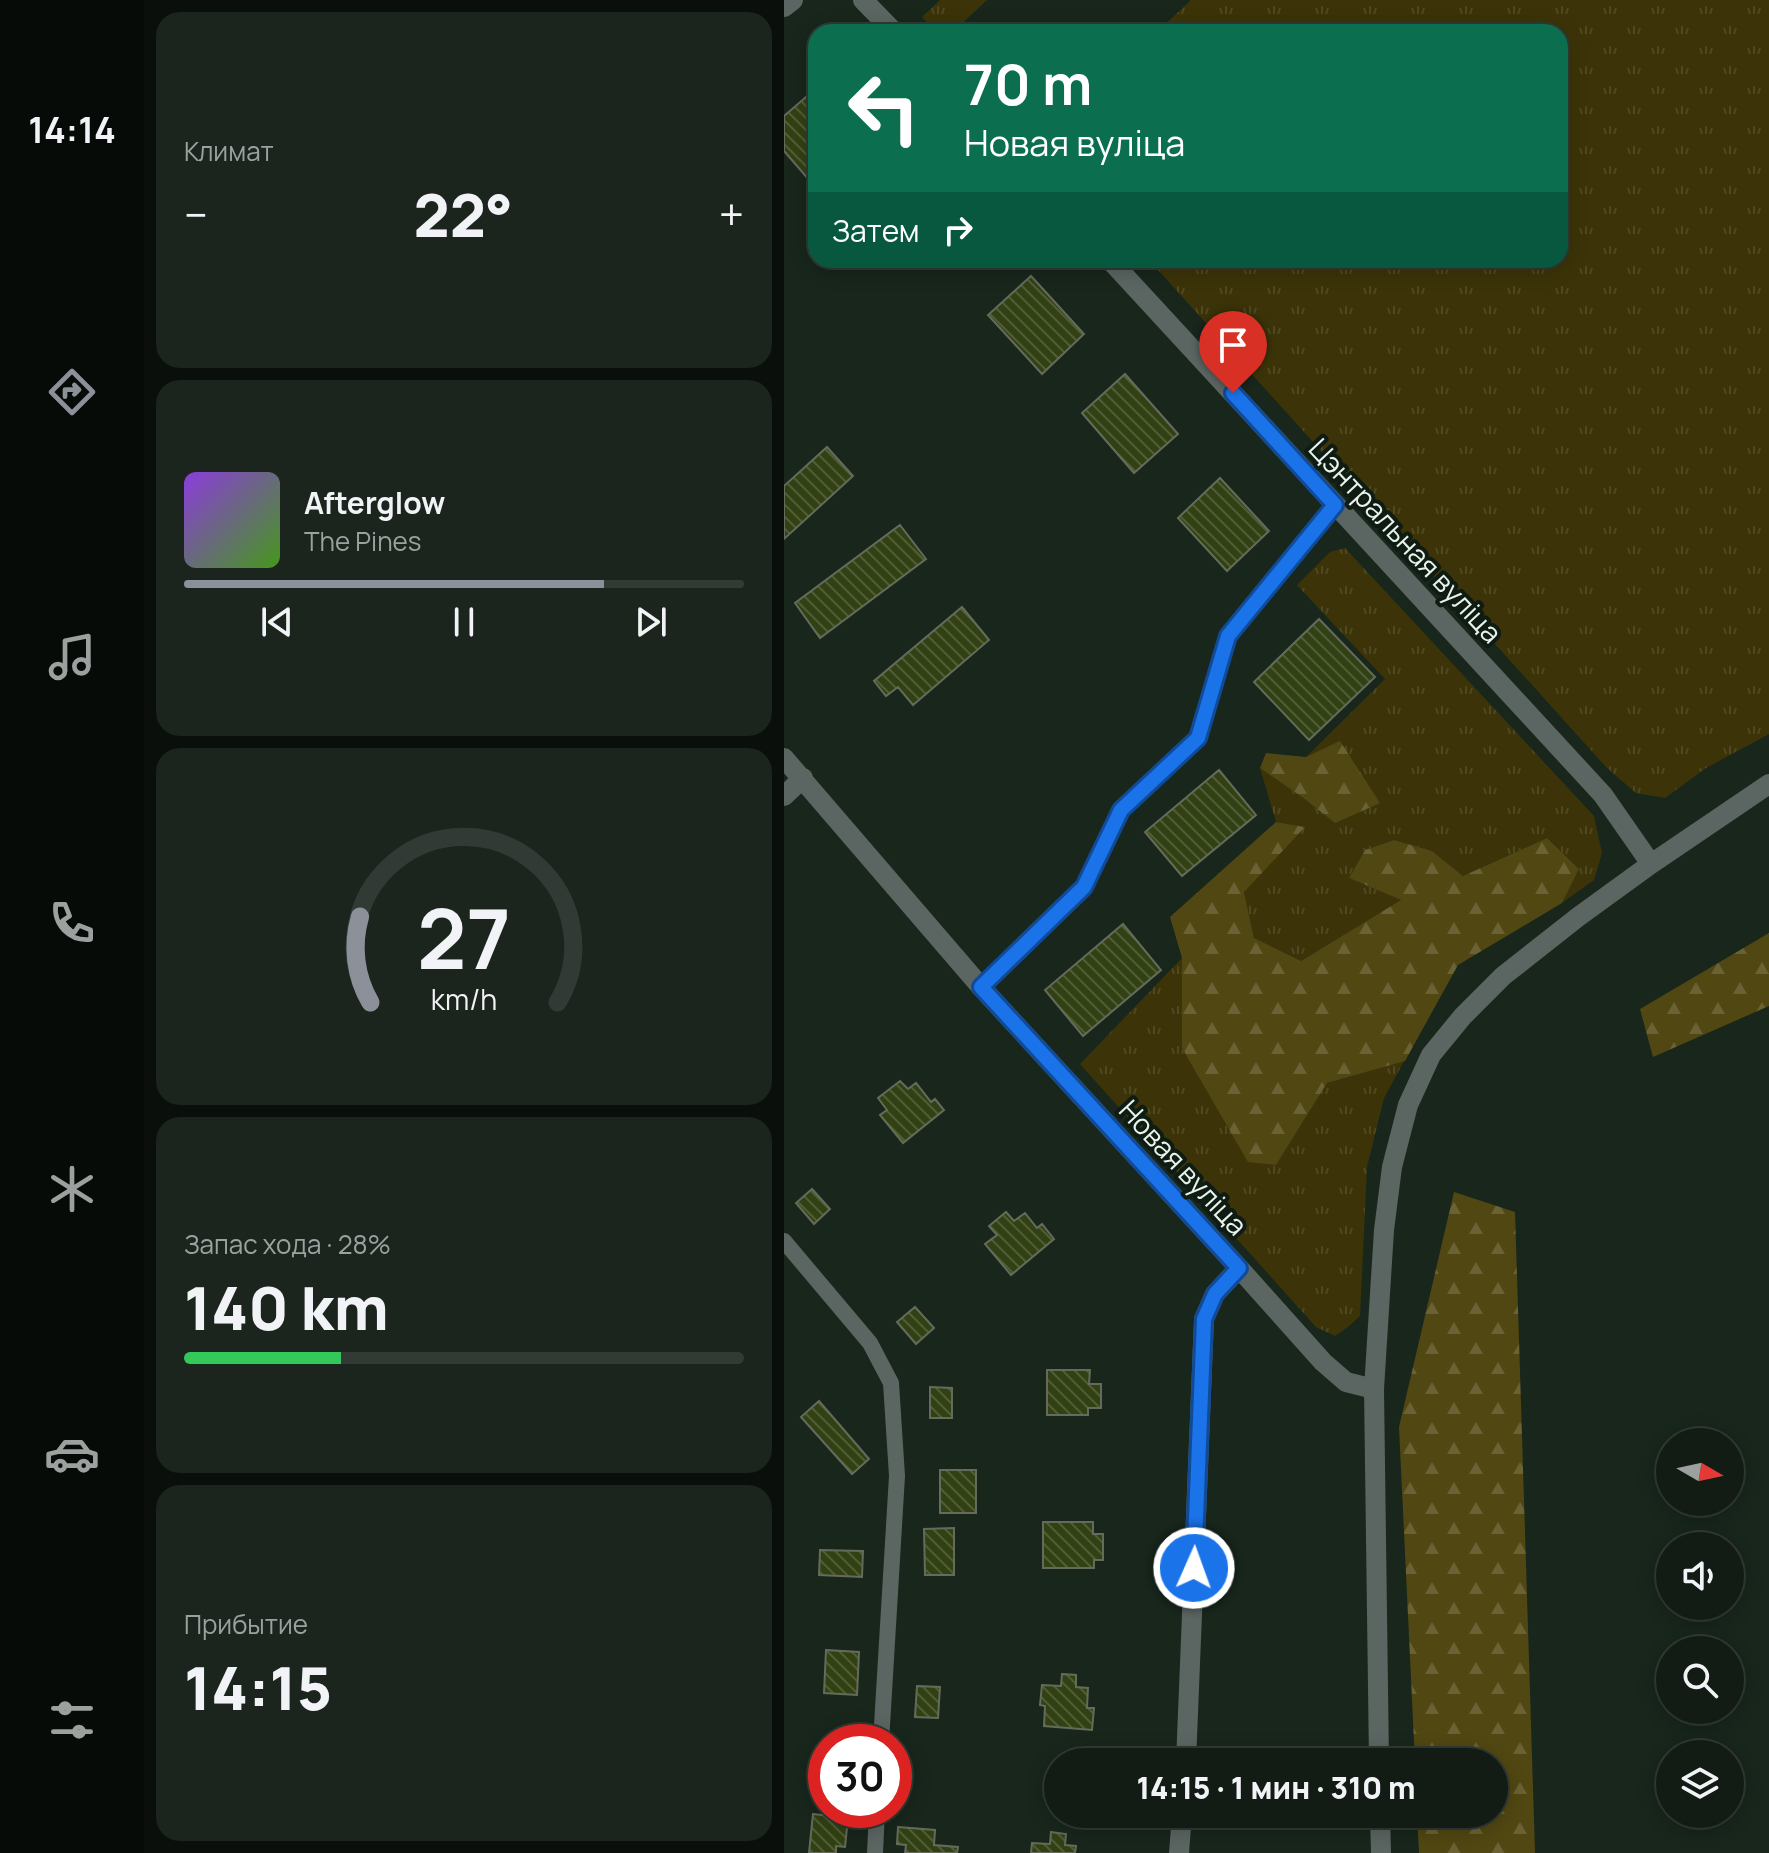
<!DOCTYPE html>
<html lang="ru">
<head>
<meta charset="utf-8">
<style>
	body { margin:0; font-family:Manrope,sans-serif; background:#1b251e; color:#f1f3f6; height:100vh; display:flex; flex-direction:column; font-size:30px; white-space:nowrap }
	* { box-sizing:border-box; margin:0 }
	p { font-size:26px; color:#9ca1a0 }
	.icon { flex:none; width:44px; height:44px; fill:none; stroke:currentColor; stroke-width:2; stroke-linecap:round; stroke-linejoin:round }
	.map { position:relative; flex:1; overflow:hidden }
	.sheet { display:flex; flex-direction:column; gap:12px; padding:12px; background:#0a0f0c; width:640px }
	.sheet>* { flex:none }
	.hud { position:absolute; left:24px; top:24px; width:760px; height:244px; border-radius:24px; box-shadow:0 4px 20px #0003,0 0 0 2px #313a34; background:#0b6e4f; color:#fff; overflow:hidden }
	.needle { width:52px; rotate:99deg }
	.buttons { position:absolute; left:872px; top:1428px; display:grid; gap:16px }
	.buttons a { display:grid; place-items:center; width:88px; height:88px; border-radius:50%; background:#121c15; box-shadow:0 4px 20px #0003,0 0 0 2px #313a34; font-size:40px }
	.speed { position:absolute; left:24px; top:1724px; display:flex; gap:16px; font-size:40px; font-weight:700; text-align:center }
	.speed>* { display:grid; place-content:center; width:104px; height:104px; border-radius:50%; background:#121c15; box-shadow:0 4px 20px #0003,0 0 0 2px #313a34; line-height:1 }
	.speed .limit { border:12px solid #d22; background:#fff; color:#111 }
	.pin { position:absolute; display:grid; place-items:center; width:68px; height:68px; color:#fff; margin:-82px -34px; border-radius:50% 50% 50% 0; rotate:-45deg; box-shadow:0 0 8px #0007 }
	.pin .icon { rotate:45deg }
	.me { position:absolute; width:88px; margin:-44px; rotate:2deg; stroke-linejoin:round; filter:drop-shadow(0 0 6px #0008) }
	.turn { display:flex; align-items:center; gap:28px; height:168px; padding:0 24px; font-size:36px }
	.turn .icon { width:104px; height:104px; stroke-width:2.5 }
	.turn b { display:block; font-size:56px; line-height:68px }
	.then { display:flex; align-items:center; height:76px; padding:0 24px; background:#0003; gap:16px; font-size:30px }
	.big { font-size:60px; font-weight:800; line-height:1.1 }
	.sheet .card { flex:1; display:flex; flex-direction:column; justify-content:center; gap:12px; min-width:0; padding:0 28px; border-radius:24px; background:#1b251e }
	.sheet .dial { align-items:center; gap:0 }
	.dial svg { height:208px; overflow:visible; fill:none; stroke:#313a34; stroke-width:7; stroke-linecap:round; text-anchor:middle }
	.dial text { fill:#f1f3f6; stroke:none }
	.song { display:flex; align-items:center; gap:24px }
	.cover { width:96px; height:96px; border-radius:12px; background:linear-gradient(135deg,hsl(270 70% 55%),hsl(100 70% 35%)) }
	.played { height:8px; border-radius:4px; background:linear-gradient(90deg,#8c9099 75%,#313a34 75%) }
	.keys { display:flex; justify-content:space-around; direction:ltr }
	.heat { display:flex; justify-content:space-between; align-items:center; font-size:44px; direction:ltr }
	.charge { height:12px; border-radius:6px; background:linear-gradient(90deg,#34c759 28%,#313a34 0) }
	.trip { position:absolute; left:260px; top:1748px; width:464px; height:80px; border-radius:40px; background:#121c15; box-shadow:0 4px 20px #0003,0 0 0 2px #313a34; font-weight:800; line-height:80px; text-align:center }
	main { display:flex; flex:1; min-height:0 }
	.tab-bar { display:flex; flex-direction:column; width:144px; justify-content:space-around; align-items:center; background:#070b08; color:#9ca1a0 }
	.tab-bar .icon { width:56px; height:56px }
	.tab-bar .on { color:#8c9099 }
	.tab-bar b { font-size:36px; color:#f1f3f6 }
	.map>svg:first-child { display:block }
</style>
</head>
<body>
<main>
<nav class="tab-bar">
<b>14:14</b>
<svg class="icon on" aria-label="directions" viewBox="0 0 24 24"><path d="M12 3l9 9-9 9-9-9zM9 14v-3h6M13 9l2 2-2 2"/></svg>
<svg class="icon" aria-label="music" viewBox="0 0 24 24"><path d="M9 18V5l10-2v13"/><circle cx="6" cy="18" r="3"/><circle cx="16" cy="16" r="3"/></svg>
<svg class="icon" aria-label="phone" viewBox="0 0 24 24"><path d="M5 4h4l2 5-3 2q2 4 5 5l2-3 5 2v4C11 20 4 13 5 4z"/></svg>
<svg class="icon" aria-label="climate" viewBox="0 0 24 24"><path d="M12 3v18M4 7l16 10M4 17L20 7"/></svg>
<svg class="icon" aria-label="car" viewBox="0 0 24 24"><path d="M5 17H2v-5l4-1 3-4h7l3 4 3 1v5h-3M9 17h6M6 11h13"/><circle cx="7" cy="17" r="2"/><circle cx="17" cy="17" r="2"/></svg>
<svg class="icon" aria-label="filters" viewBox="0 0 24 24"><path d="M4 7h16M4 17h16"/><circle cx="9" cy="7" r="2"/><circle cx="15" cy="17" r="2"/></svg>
</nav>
<section class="sheet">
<div class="card"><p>Климат</p>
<div class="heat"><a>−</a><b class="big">22°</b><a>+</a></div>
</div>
<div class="card">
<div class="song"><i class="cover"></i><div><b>Afterglow</b><p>The Pines</p></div></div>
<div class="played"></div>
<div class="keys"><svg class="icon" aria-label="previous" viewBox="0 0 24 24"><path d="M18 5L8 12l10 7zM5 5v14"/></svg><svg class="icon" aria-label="pause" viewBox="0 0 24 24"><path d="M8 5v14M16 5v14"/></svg><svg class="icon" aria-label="next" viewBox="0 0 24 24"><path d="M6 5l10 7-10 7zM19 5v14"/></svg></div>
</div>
<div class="card dial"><svg viewBox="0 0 100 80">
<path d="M14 69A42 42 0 1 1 86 69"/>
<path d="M14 69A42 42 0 0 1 10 36" stroke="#8c9099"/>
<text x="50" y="56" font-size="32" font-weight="700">27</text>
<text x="50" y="72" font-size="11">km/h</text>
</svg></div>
<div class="card"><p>Запас хода · 28%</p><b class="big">140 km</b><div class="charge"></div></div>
<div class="card"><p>Прибытие</p><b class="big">14:15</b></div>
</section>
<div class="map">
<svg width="985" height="1853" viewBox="0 0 985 1853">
	<defs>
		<pattern id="grass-tufts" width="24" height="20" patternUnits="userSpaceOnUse" patternTransform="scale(2)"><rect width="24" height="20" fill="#3c3408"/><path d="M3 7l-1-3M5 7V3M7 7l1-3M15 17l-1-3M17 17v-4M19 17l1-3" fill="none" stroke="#4f4820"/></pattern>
		<pattern id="forest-firs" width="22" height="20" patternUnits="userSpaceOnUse" patternTransform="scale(2)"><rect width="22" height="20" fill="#514712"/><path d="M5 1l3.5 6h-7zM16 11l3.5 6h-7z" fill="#6a6235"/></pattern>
		<pattern id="building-back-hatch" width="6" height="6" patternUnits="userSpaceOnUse" patternTransform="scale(2)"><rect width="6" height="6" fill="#324113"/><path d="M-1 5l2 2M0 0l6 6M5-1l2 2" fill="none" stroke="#505d36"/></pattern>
	</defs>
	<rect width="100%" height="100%" fill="#18261c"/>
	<path fill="url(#grass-tufts)" d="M156 0H203L169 32H151L138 17Z
		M407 0H985V734L922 768 881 798 852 793 823 768 365 260H776V32H373Z
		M561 548 810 816 818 853 810 880 778 903 795 869 763 838 679 876 648 851 610 840 581 850 565 878 617 900 517 961 470 938 460 891 520 827 492 822 476 768 518 797 551 823 522 757 601 679 513 585 546 552Z
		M398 958V1048L492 1165 543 1083 620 1061 600 1098 583 1167 576 1316 564 1327 551 1336 532 1327 296 1064Z"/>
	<path fill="url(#forest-firs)" d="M556 741 596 803 551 823 518 797 476 768 482 753 522 757Z
		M492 822 521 827 460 892 470 938 517 961 617 900 565 878 581 850 610 840 648 851 679 876 763 838 795 869 778 903 674 965 621 1061 543 1083 492 1165 464 1162 398 1048V958L386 917Z
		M985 933V1006L869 1057 856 1009Z
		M670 1192 731 1212 751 1853H635L633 1814H710V1762H631L615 1427Z"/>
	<path fill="url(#building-back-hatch)" stroke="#656b5b" stroke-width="2" d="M30 90 32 92V188L0 151V116Z
		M247 276 300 334 258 374 204 315Z
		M341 374 394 434 350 473 298 413Z
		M43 447 69 476 0 539V486Z
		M436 478 485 531 443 571 394 518Z
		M116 525 142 559 36 638 11 603Z
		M178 607 205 640 129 705 114 687 102 696 90 681Z
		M535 619 591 677 525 740 470 682Z
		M435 770 472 815 398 876 361 832Z
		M339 924 377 970 299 1036 261 990Z
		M116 1081 124 1089 132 1083 147 1102 151 1099 160 1110 119 1143 96 1115 103 1110 94 1098Z
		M28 1189 46 1209 30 1224 12 1203Z
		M222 1212 230 1221 241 1213 253 1228 258 1224 270 1239 227 1275 201 1244 213 1235 205 1226Z
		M131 1307 150 1328 132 1344 113 1322Z
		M263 1370H306L305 1384H317V1408H304V1415H263Z
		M146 1387 168 1388V1418H146Z
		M35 1401 85 1459 68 1474 17 1417Z
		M156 1470H192V1513H156Z
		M259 1522H309V1534H319V1560H310V1568H259Z
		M170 1528V1575H141L140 1529Z
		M36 1550 79 1551 78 1577 35 1575Z
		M42 1650 75 1652 73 1695 40 1693Z
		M278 1674 292 1675V1687L304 1688 303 1708H310L308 1730 260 1726 261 1706 256 1705 258 1685 277 1686Z
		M133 1686 156 1687 154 1718 131 1717Z
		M29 1814 64 1818 61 1847 52 1846V1853H25Z
		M114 1827 151 1830 150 1845 174 1847 173 1853H121L122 1845 113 1844Z
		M267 1832 282 1834 281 1845 292 1846 291 1853H247L248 1843 266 1844Z"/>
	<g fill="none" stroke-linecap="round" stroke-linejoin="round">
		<path stroke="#5b6562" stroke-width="16" d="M197 987 300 887 337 810 414 738 444 636 551 505
			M0 1241 86 1343 107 1383 113 1476 97 1742
			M91 1853 93 1810"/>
		<path stroke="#5b6562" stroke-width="20" d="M0 7 9 0
			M0 758 197 987 455 1268 539 1362 562 1382 590 1389
			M0 796 19 778
			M402 1762 420 1319 431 1294 455 1268
			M395 1853 398 1814"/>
		<path stroke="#5b6562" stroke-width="20" d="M79 0 110 32
			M326 260 819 795 867 864
			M595 1762 590 1389 600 1230 608 1167 624 1105 647 1055 679 1016 719 976 794 917 867 864 985 784
			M596 1814 597 1853"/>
	</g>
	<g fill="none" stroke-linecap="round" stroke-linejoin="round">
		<defs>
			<path id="route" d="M410 1568 420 1319 431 1294 455 1268 197 987 300 887 337 810 414 738 444 636 551 505 449 393"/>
		</defs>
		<use href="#route" stroke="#114b97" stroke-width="20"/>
		<use href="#route" stroke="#1a73e8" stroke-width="14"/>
	</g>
	<g text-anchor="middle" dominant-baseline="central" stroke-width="8" stroke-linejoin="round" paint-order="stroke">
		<g font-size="28" fill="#e9f2eb" stroke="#0f1c13">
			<text transform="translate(622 540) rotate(47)">Цэнтральная вуліца</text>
			<text transform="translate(400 1167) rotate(47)">Новая вуліца</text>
		</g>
	</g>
</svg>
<div class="buttons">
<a><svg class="needle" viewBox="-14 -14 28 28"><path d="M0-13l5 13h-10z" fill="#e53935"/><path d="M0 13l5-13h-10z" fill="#9ca1a0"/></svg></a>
<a><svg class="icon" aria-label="sound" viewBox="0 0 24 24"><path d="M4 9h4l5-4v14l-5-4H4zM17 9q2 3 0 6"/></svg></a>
<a><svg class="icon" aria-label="search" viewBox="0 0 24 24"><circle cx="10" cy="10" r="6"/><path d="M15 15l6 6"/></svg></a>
<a><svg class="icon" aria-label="layers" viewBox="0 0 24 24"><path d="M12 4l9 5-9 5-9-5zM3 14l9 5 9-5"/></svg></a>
</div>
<div class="speed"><div class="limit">30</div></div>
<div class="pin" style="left:449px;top:393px;background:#d93025"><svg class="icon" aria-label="arrive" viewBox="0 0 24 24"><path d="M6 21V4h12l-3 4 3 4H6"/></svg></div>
<svg class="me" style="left:410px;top:1568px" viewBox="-20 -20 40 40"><circle r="17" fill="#1a73e8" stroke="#fff" stroke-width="3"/><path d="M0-11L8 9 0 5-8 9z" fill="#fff"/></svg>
<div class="trip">14:15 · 1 мин · 310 m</div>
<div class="hud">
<div class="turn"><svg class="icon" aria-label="left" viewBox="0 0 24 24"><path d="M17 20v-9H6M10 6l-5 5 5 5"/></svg><div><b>70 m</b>Новая вуліца</div></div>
<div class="then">Затем<svg class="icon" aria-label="right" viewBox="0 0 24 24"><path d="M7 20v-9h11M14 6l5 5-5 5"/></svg></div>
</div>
</div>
</main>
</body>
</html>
